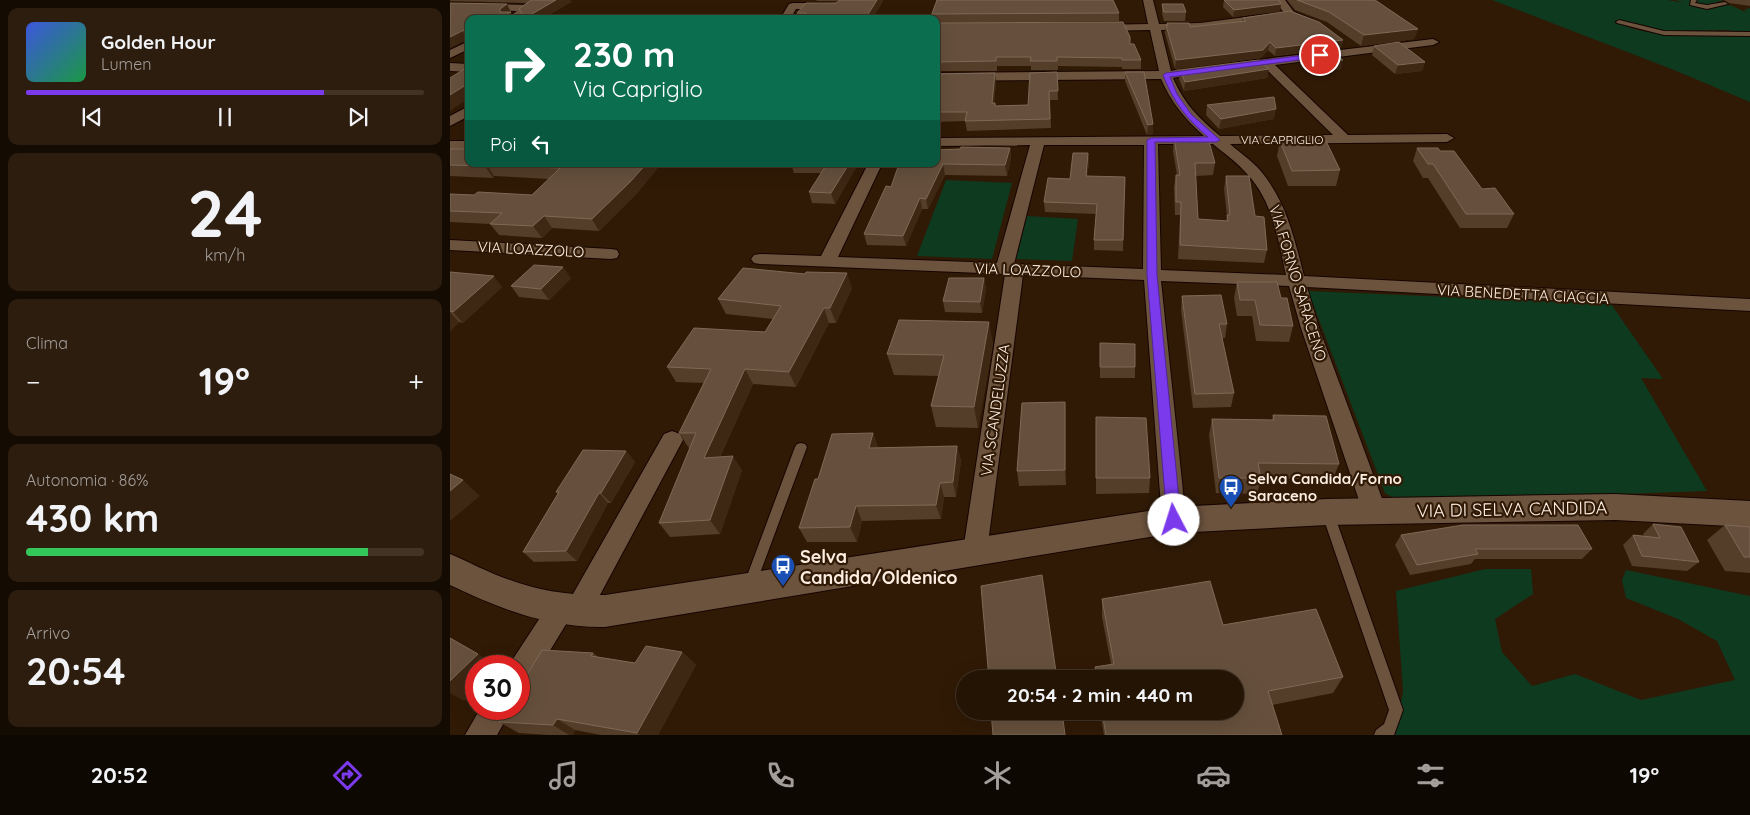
<!DOCTYPE html>
<html lang="it">
<head>
<meta charset="utf-8">
<style>
	body { margin:0; font-family:Quicksand,sans-serif; background:#2c1d0e; color:#f1f3f6; height:100vh; display:flex; flex-direction:column; font-size:19px; white-space:nowrap }
	* { box-sizing:border-box; margin:0 }
	p { font-size:16px; color:#a39e9a }
	.icon { flex:none; width:28px; height:28px; fill:none; stroke:currentColor; stroke-width:2; stroke-linecap:round; stroke-linejoin:round }
	.map { position:relative; flex:1; overflow:hidden }
	.side { display:flex; flex-direction:column; gap:8px; padding:8px; background:#140b02; width:450px }
	.side>* { flex:none }
	.hud { position:absolute; left:15px; top:15px; width:475px; height:152px; border-radius:10px; box-shadow:0 5px 20px #0002,0 0 0 1px #413326; background:#0b6e4f; color:#fff; overflow:hidden }
	.speed { position:absolute; left:15px; top:655px; display:flex; gap:10px; font-size:25px; font-weight:700; text-align:center }
	.speed>* { display:grid; place-content:center; width:65px; height:65px; border-radius:50%; background:#241404; box-shadow:0 5px 20px #0002,0 0 0 1px #413326; line-height:1 }
	.speed .limit { border:8px solid #d22; background:#fff; color:#111 }
	.pin { position:absolute; display:grid; place-items:center; width:42px; height:42px; color:#fff; margin:-21px; border:2px solid #fff; border-radius:50%; box-shadow:0 1px 5px #0007 }
	.me { position:absolute; width:55px; margin:-28px; rotate:355deg; stroke-linejoin:round; filter:drop-shadow(0 0 4px #0008) }
	.turn { display:flex; align-items:center; gap:18px; height:105px; padding:0 25px; font-size:22px }
	.turn .icon { width:65px; height:65px; stroke-width:2.5 }
	.turn b { display:block; font-size:35px; line-height:42px }
	.then { display:flex; align-items:center; height:48px; padding:0 25px; background:#0003; gap:10px; font-size:19px }
	.big { font-size:38px; font-weight:700; line-height:1.1 }
	.side .card { flex:1; display:flex; flex-direction:column; justify-content:center; gap:8px; min-width:0; padding:0 18px; border-radius:10px; background:#2c1d0e }
	.side .dial { align-items:center; gap:0 }
	.dial b { font-size:65px; line-height:1 }
	.song { display:flex; align-items:center; gap:15px }
	.cover { width:60px; height:60px; border-radius:8px; background:linear-gradient(135deg,hsl(230 70% 55%),hsl(140 70% 35%)) }
	.played { height:5px; border-radius:2px; background:linear-gradient(90deg,#7c3aed 75%,#413326 75%) }
	.keys { display:flex; justify-content:space-around; direction:ltr }
	.heat { display:flex; justify-content:space-between; align-items:center; font-size:28px; direction:ltr }
	.charge { height:8px; border-radius:4px; background:linear-gradient(90deg,#34c759 86%,#413326 0) }
	.trip { position:absolute; left:506px; top:670px; width:288px; height:50px; border-radius:25px; background:#241404; box-shadow:0 5px 20px #0002,0 0 0 1px #413326; font-weight:700; line-height:50px; text-align:center }
	.tab-bar { display:flex; height:80px; justify-content:space-around; align-items:center; background:#0e0802; color:#a39e9a }
	.tab-bar .icon { width:35px; height:35px }
	.tab-bar .active { color:#7c3aed }
	.tab-bar b { font-size:22px; color:#f1f3f6 }
	main { display:flex; flex:1; min-height:0 }
	.map>svg:first-child { display:block }
</style>
</head>
<body>
<main>
<section class="side">
<div class="card">
<div class="song"><i class="cover"></i><div><b>Golden Hour</b><p>Lumen</p></div></div>
<div class="played"></div>
<div class="keys"><svg class="icon" aria-label="previous" viewBox="0 0 24 24"><path d="M18 5L8 12l10 7zM5 5v14"/></svg><svg class="icon" aria-label="pause" viewBox="0 0 24 24"><path d="M8 5v14M16 5v14"/></svg><svg class="icon" aria-label="next" viewBox="0 0 24 24"><path d="M6 5l10 7-10 7zM19 5v14"/></svg></div>
</div>
<div class="card dial"><b>24</b><p>km/h</p></div>
<div class="card"><p>Clima</p>
<div class="heat"><a>−</a><b class="big">19°</b><a>+</a></div>
</div>
<div class="card"><p>Autonomia · 86%</p><b class="big">430 km</b><div class="charge"></div></div>
<div class="card"><p>Arrivo</p><b class="big">20:54</b></div>
</section>
<div class="map">
<svg width="1300" height="735" viewBox="0 0 1300 735">
	<rect width="100%" height="100%" fill="#301a06"/>
	<path fill="#0e3a1f" fill-rule="evenodd" d="M1042 0H1218L1234 3 1225 0H1271L1274 2 1268 1 1266 4 1255 6C1263 8 1270 5 1276 5 1283 5 1291 10 1297 13L1294 10 1300 8V102L1224 70ZM1167 20 1220 32 1275 30 1291 32C1250 33 1202 41 1164 21Z
		M496 180 562 183 542 259 467 256Z
		M577 216 628 219 622 261 566 259Z
		M858 291 1161 304 1213 379 1191 378 1257 491 951 502 935 493Z
		M1035 569H1081L1083 594 1045 619 1052 652 1082 686 1125 674 1191 700 1285 680 1267 641 1228 619 1176 598 1172 580 1176 570 1300 596V735H945L953 691 946 591Z"/>
	<g fill="none" stroke-linecap="round" stroke-linejoin="round">
		<defs>
			<path id="service" d="M1241 0H1247L1245 3 1257 5 1275 2 1278 4 1257 9 1240 5Z
				M1169 20 1214 31 1300 32V36L1214 35 1167 23 1166 22Z
				M351 443 355 444 357 447 306 584 305 588 300 590 295 588 294 584 345 447 347 444Z
				M878 509 882 510 884 514 953 710 944 735H924L926 730 934 724 939 710 872 514 874 510Z"/>
			<path id="minor" d="M693 0H703L709 24 750 23 819 14 824 17 819 20 750 29 711 30 721 71 729 69 735 73 733 76 723 78C735 105 748 117 770 136L883 135 813 66 785 70 779 66 781 63 983 39 989 42 983 45 825 65 898 135 997 134 1004 138 997 142 780 144C789 152 801 160 809 169 836 200 844 237 854 276L1300 299V311L857 287 869 328 937 512 933 519 925 522 917 519 913 512 851 328 839 286 711 281 736 520 733 527 724 530 715 527 712 520 694 280 573 275 537 551 534 559 525 562 516 559 513 551 555 274 310 264 304 263 301 259 304 255 310 254 371 256 418 164H432L388 257 547 263 580 145 486 146V138L754 136C735 119 721 102 711 79L486 81V73L709 71 700 30 648 31 643 28 648 25 698 24ZM708 144H763C775 154 788 163 798 175 823 202 828 240 836 275L711 270ZM594 145H694L693 269 564 264Z
				M825 0H835L844 12 868 22 863 25 836 16Z
				M0 3 79 5 84 8 69 19H56L67 11 0 9Z
				M343 3H381L386 6 381 9H346L340 19H330L339 4Z
				M19 41V49L0 58V50Z
				M0 63 19 64V72L0 71Z
				M19 106V116L0 126V116Z
				M0 141H19V149H0Z
				M0 240 161 249 167 250 169 254 167 258 161 259 0 250Z
				M222 431 230 434 233 440 136 621 127 625 118 621 79 685 69 689V666L59 665 101 601 110 597 119 601 214 434Z
				M30 709H62L47 735H15Z"/>
			<path id="tertiary" d="M1165 494 1300 501V527L1165 520 877 525 724 533 155 627C99 628 50 609 0 585V554C19 562 37 572 57 579 89 591 121 596 155 595L724 507 877 499Z"/>
		</defs>
		<use href="#service" stroke="#170400" stroke-width="2"/>
		<use href="#minor" stroke="#170400" stroke-width="2"/>
		<use href="#tertiary" stroke="#170400" stroke-width="2"/>
		<use href="#service" fill="#6c533e" fill-rule="evenodd"/>
		<use href="#minor" fill="#6c533e" fill-rule="evenodd"/>
		<use href="#tertiary" fill="#6c533e" fill-rule="evenodd"/>
	</g>
	<path fill="#543d29" d="M0 0H120L121 2 92 19H75L69 9 77 3 0 1Z
		M366 0H433V1L422 19H348L347 13 386 3 388 1H367Z
		M487 0 669 13V21L486 23V19H480Z
		M774 0 831 4 830 11 783 17 773 7Z
		M837 0H925L968 29 964 39 911 46 877 22 845 10Z
		M1274 0H1300V6L1279 3Z
		M712 4 736 12 735 21H714L712 13Z
		M793 18 893 40 891 48 825 56 818 50 811 58 725 69 715 33 716 25H717V23L740 27 792 21Z
		M486 23 680 44 691 60V69H672V67L608 66V70H581V66H547V71H486Z
		M924 46 975 62 972 71 945 74 922 55Z
		M851 55 891 69 860 73 850 64Z
		M819 69 817 78 734 91 729 79 730 70Z
		M607 72 608 100H600L601 128 517 131 515 121 486 122V74L546 82 544 103H545L546 106 578 105Z
		M675 72 703 134 697 135 675 81Z
		M757 105 824 119 769 129 756 115Z
		M724 138 765 163 763 175 746 176 748 219 776 221 777 216 774 189 776 176 805 216 817 250 814 263 728 259 730 215H725L724 187 726 175H727L723 151Z
		M830 141 890 170 886 186H838L827 156Z
		M560 148 561 158 557 176 495 175 478 209H472L456 246 417 245 414 234 441 187 510 149Z
		M967 148 1032 189 1064 214 1057 228H1010L978 178H973L963 161Z
		M0 149 211 164 187 193 149 231 102 228 92 238 49 235 40 224 0 222V194L24 195H82L99 179 44 176 43 178 0 176Z
		M638 153 639 163 637 176 675 177 673 251 644 250V240L646 214 595 212 594 202 620 179Z
		M341 164H408L385 204 362 203 359 192 371 173H344Z
		M0 272 52 287 13 323 9 322 0 331Z
		M121 278 99 300 69 297 61 286Z
		M534 278 536 289 532 313 495 312 493 301Z
		M787 282 831 298 843 326 839 342 806 341 802 316H787L784 298Z
		M402 288 386 323H379L346 387 303 384 270 457 292 470 270 534 220 537 209 523 240 448H239L229 433 254 383 226 382 217 367 315 332 323 319 276 314 268 299Z
		M732 296 777 324 775 338H772L784 393 781 407 743 408 731 310Z
		M543 343 528 428 486 427 481 406 489 376 444 375 437 354Z
		M650 343 685 367V378H650Z
		M615 402 616 418V485L569 486 567 471Z
		M823 415 889 464 883 479H811L807 494 766 493 759 435 762 419 822 420Z
		M646 417 700 478 699 493 646 494Z
		M423 433 428 448 507 446 511 461 506 497H494L491 519 412 521 407 542H357L349 528 368 479Z
		M176 451 185 462 161 503H158L127 561 84 562 73 552 108 494 106 492Z
		M1203 524 1249 562 1237 571 1182 566 1173 545 1183 535 1194 536 1193 534Z
		M1275 525 1300 527V573L1275 571 1257 540Z
		M951 535 1142 549 1132 559H1025L1021 564 960 575 945 545Z
		M652 599 773 625 893 677 883 693 822 705 832 735H654L650 711H785V679H645V667L661 664 652 617Z
		M232 652 246 665 208 735H151L125 730 123 735H98L69 733 49 722 143 653 148 657 185 663Z"/>
	<path fill="#3e2713" d="M106 0H120L121 2 92 19H75V18Z
		M427 0H433V1L422 19H415Z
		M57 4 64 19H49L50 9Z
		M831 4 830 11 783 17 784 10Z
		M968 29 964 39 911 46 914 35Z
		M14 30 19 36V43L17 40 0 48V37Z
		M893 40 891 48 825 56 826 48Z
		M820 42 818 50 811 58 725 69 726 60Z
		M893 60 891 69 860 73 862 64Z
		M975 62 972 71 945 74 948 65Z
		M819 69 817 78 734 91 735 82Z
		M545 73 546 82 543 113 542 103Z
		M19 83V98L0 111V95Z
		M826 109 824 119 769 129 771 119Z
		M703 124V134L697 135 698 125Z
		M560 148 561 158 557 176 555 165Z
		M638 153 639 163 636 187V176Z
		M196 164H211L187 193 149 231 142 219Z
		M399 164H408L385 204 381 193Z
		M493 164 495 175 478 209 476 199Z
		M37 165 44 176 43 178 35 166Z
		M470 198 472 209 456 246 453 236Z
		M94 216 102 228 92 238 83 226Z
		M113 267 121 278 99 300 91 289Z
		M397 273 402 288 386 323 380 308Z
		M44 276 52 287 13 323 3 312Z
		M534 278 536 289 532 313 530 302Z
		M374 308 379 323 346 387 339 372Z
		M0 312 9 322 0 331Z
		M539 322 543 343 528 428 524 407Z
		M295 369 303 384 263 472 254 458Z
		M615 402 616 418V485L615 470Z
		M423 433 428 448H419Z
		M507 446 511 461 506 497 503 482Z
		M176 451 185 462 161 503 151 493Z
		M283 456 292 470 270 534 260 520Z
		M13 480 30 496 0 521V491Z
		M490 483 494 497 491 519 486 505Z
		M149 493 158 503 127 561 116 551Z
		M406 506 412 521 407 542 400 527Z
		M232 652 246 665 208 735H190L187 733Z
		M28 654 48 666H26V689L14 701 0 693V681Z
		M107 719 125 730 123 735H119L103 725Z"/>
	<path fill="#66503d" stroke="#7e6957" d="M81 0H106L75 18 69 9Z
		M390 0H427L415 19H352L356 13H347L356 3H386Z
		M487 0H663L669 13 483 14V19H480Z
		M774 0H829L831 4 784 10Z
		M847 0H925L968 29 914 35 879 12Z
		M0 3 57 4 50 9V12H61L49 19H19V36L15 38 14 30 0 37Z
		M712 4H733L736 12H714Z
		M840 11 869 22 893 40 826 48 820 42 813 50 726 60 716 25H718L717 23H739L740 27 796 21 793 18Z
		M673 22 680 37V44H684L691 60H672V58L607 57V61H580L581 57H546V61L486 62V46L489 38 486 37V23Z
		M949 42 975 62 948 65 924 46Z
		M882 51 893 60 862 64 851 55Z
		M809 60 819 69 735 82 730 70Z
		M19 66V83L0 95V78Z
		M607 72 608 91H599L600 119 515 121 517 112H486V74L545 73 542 103H545V106L578 105 580 73Z
		M675 72H694L703 124 698 125Z
		M824 97 826 109 771 119 757 105Z
		M724 138H758L765 163H745L748 219 778 221 777 215H780L776 176H799L805 216 814 217 817 250 730 245 731 202H726V175H730Z
		M830 141H876L890 170 842 171Z
		M511 147 560 148 555 165 493 164 476 199 470 198 453 236 414 234 436 186 441 187 449 164H486V150L510 149Z
		M967 148H988L990 151H1004L1032 189 1045 188 1064 214H1016L983 164H978Z
		M0 149H19V164H196L181 181 142 219 94 216 83 226 40 224 52 213 0 211V194L24 195 28 192 82 195 110 168 37 165 35 166 0 165Z
		M623 153H638L636 176 675 177 673 240H644L647 204 594 202 598 178 620 179Z
		M377 164H399L381 193 359 192Z
		M84 265 113 267 91 289 61 286Z
		M293 268 355 274 356 272 397 273 380 308H374L339 372 295 369 254 458 283 456 260 520 209 523 246 433H229L261 369 217 367 244 328 315 332 331 306 268 299Z
		M0 272 44 276 3 312 0 311Z
		M499 278H534L530 302 493 301Z
		M787 282H827L831 298H837L843 326 810 325 805 300H790Z
		M771 295 777 324H769L784 393 745 394 732 296Z
		M449 320 539 322 524 407 481 406 494 355 437 354Z
		M650 343 685 344V367H650Z
		M615 402V470L567 471 572 403Z
		M823 415 876 416 889 464 808 463 811 478H769L762 419 824 420Z
		M646 417 696 418 700 478H646Z
		M423 433 419 448 507 446 503 482 490 483 486 505 406 506 400 527 349 528 365 479H368L382 434Z
		M133 450 176 451 151 493H149L116 551 73 552 109 492H106Z
		M0 474 13 480 0 491Z
		M1203 524 1231 527 1249 562 1192 556 1183 535 1210 538Z
		M1013 525H1128L1142 549H1025L1028 554 967 565 951 535Z
		M1275 525 1300 527V557H1294Z
		M592 575 607 679H539L531 586Z
		M760 581 773 625 866 609 893 677 818 691 832 735H656L652 711H785V679H647L645 667 664 664 652 599Z
		M0 638 28 654 0 681Z
		M196 646 232 652 187 733 107 719 103 725 49 722 56 709H69V688L92 650 143 653 141 656 185 663Z
		M541 711H612L615 735H543Z"/>
	<path fill="#7c3aed" stroke="#51269a" d="M870 53 873 55 872 57 720 77 727 94 741 114 770 140 766 142H705L707 275 731 520 729 524 724 526 719 524 717 520 697 275V140L701 138 758 137C736 118 724 103 713 75L716 73Z"/>
	<defs>
		<symbol id="bus-pin" viewBox="-11 -11 22 30"><path d="M0 17L-7.5 6A9.5 9.5 0 1 1 7.5 6Z" fill="#1a4fb4" stroke="#301a06"/><path d="M-5-6H5V4H4V6H2V4H-2V6H-4V4H-5ZM-3.5-4V0h7V-4ZM-3.5 1.2v1.5H-2V1.2ZM2 1.2v1.5H3.5V1.2Z" fill="#fff"/></symbol>
	</defs>
	<g fill-rule="evenodd">
		<use href="#bus-pin" x="767" y="473" width="28" height="38"/>
		<use href="#bus-pin" x="319" y="552" width="28" height="38"/>
	</g>
	<g text-anchor="middle" dominant-baseline="central" stroke-width="4.5" stroke-linejoin="round" paint-order="stroke">
		<g font-size="12" fill="#feeee2" stroke="#301a06">
			<text x="832" y="139">VIA CAPRIGLIO</text>
		</g>
		<g font-size="15" fill="#feeee2" stroke="#301a06">
			<text transform="translate(81 249) rotate(3)">VIA LOAZZOLO</text>
			<text transform="translate(578 270) rotate(2)">VIA LOAZZOLO</text>
			<text transform="translate(848 283) rotate(73)">VIA FORNO SARACENO</text>
			<text transform="translate(1073 294) rotate(3)">VIA BENEDETTA CIACCIA</text>
			<text transform="translate(545 410) rotate(-82)">VIA SCANDELUZZA</text>
		</g>
		<g font-size="15" font-weight="bold" fill="#feeee2" stroke="#301a06" text-anchor="start">
			<text x="798" y="478">Selva Candida/Forno<tspan x="798" dy="17">Saraceno</tspan></text>
		</g>
		<g font-size="18" fill="#feeee2" stroke="#301a06">
			<text transform="translate(1062 509) rotate(-1)">VIA DI SELVA CANDIDA</text>
		</g>
		<g font-size="18" font-weight="bold" fill="#feeee2" stroke="#301a06" text-anchor="start">
			<text x="350" y="556">Selva<tspan x="350" dy="21">Candida/Oldenico</tspan></text>
		</g>
	</g>
</svg>
<div class="speed"><div class="limit">30</div></div>
<div class="pin" style="left:870px;top:55px;background:#d93025"><svg class="icon" aria-label="arrive" viewBox="0 0 24 24"><path d="M6 21V4h12l-3 4 3 4H6"/></svg></div>
<svg class="me" style="left:724px;top:520px" viewBox="-20 -20 40 40"><circle r="19" fill="#fff"/><path d="M0-13L10 11 0 6-10 11z" fill="#7c3aed"/></svg>
<div class="trip">20:54 · 2 min · 440 m</div>
<div class="hud">
<div class="turn"><svg class="icon" aria-label="right" viewBox="0 0 24 24"><path d="M7 20v-9h11M14 6l5 5-5 5"/></svg><div><b>230 m</b>Via Capriglio</div></div>
<div class="then">Poi<svg class="icon" aria-label="left" viewBox="0 0 24 24"><path d="M17 20v-9H6M10 6l-5 5 5 5"/></svg></div>
</div>
</div>
</main>
<nav class="tab-bar">
<b>20:52</b>
<svg class="icon active" aria-label="directions" viewBox="0 0 24 24"><path d="M12 3l9 9-9 9-9-9zM9 14v-3h6M13 9l2 2-2 2"/></svg>
<svg class="icon" aria-label="music" viewBox="0 0 24 24"><path d="M9 18V5l10-2v13"/><circle cx="6" cy="18" r="3"/><circle cx="16" cy="16" r="3"/></svg>
<svg class="icon" aria-label="phone" viewBox="0 0 24 24"><path d="M5 4h4l2 5-3 2q2 4 5 5l2-3 5 2v4C11 20 4 13 5 4z"/></svg>
<svg class="icon" aria-label="climate" viewBox="0 0 24 24"><path d="M12 3v18M4 7l16 10M4 17L20 7"/></svg>
<svg class="icon" aria-label="car" viewBox="0 0 24 24"><path d="M5 17H2v-5l4-1 3-4h7l3 4 3 1v5h-3M9 17h6M6 11h13"/><circle cx="7" cy="17" r="2"/><circle cx="17" cy="17" r="2"/></svg>
<svg class="icon" aria-label="filters" viewBox="0 0 24 24"><path d="M4 7h16M4 17h16"/><circle cx="9" cy="7" r="2"/><circle cx="15" cy="17" r="2"/></svg>
<b>19°</b>
</nav>
</body>
</html>
